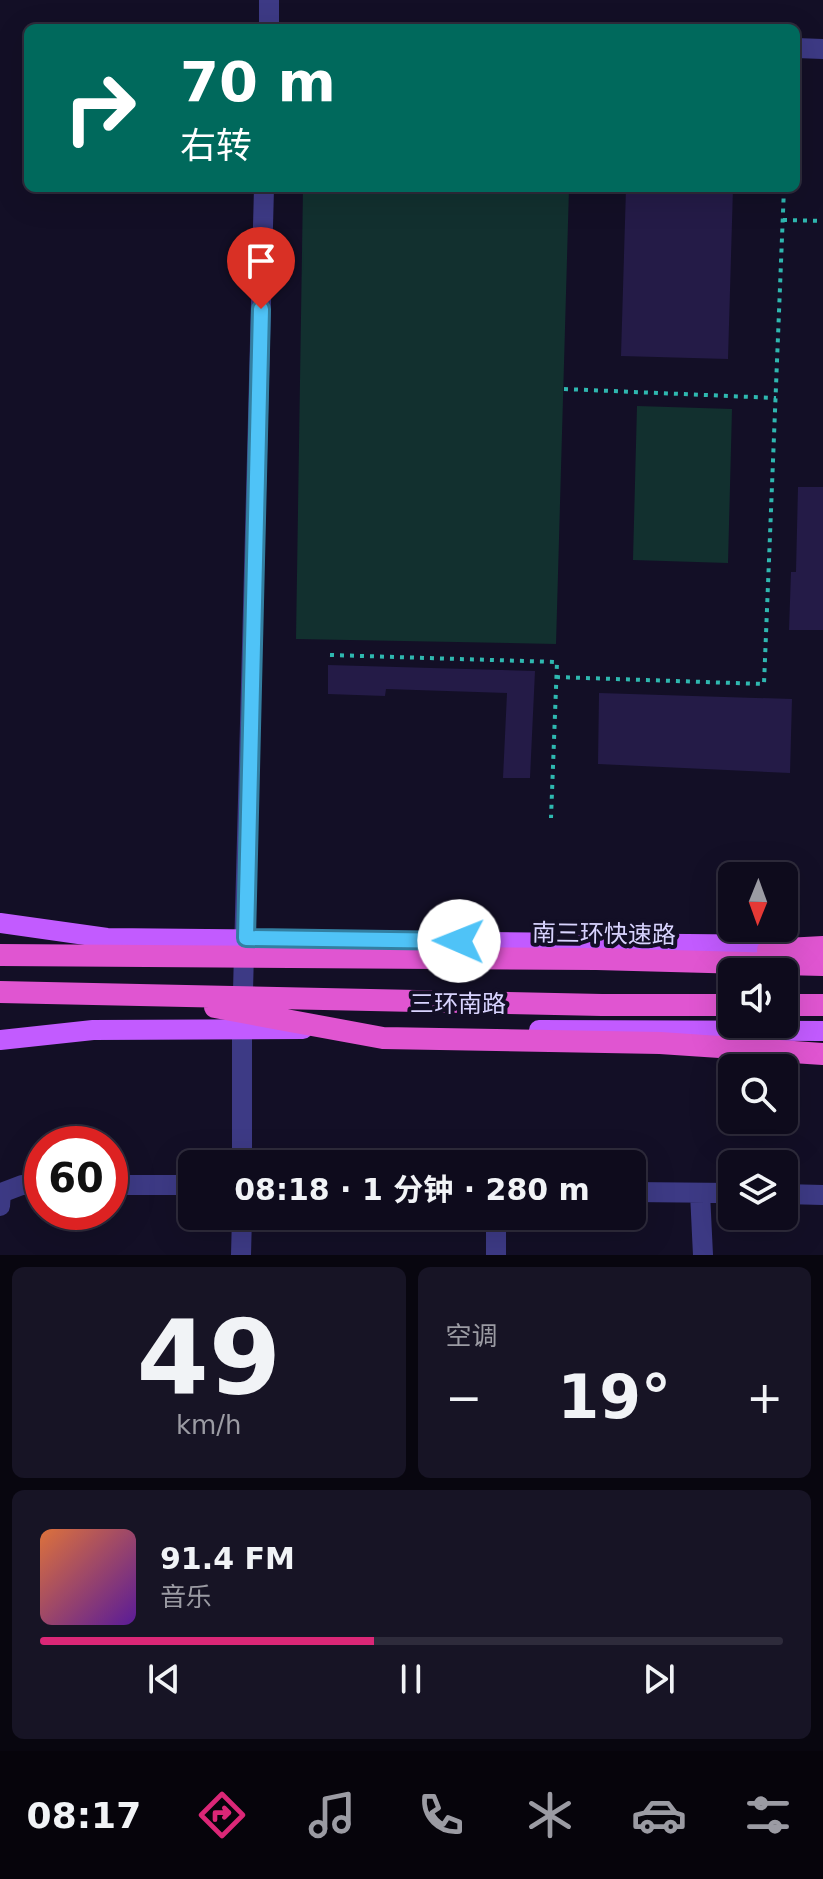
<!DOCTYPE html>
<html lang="zh">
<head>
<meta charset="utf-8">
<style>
	body { margin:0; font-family:"DejaVu Sans","Noto Sans SC",sans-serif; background:#171425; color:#f1f3f6; height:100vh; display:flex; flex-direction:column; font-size:30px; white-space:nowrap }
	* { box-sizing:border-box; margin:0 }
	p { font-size:26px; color:#9b9ba3 }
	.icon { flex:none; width:44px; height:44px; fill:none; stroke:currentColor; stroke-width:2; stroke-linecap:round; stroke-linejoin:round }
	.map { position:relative; height:1255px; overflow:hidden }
	.drawer { display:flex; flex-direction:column; gap:12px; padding:12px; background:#08060f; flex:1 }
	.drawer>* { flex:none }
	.top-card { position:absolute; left:24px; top:24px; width:776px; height:168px; border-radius:12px; box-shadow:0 8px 32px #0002,0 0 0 2px #2e2b3b; background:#00695c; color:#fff; overflow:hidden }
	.needle { width:52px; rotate:181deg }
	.controls { position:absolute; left:718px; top:862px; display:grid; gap:16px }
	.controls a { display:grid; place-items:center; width:80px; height:80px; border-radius:12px; background:#0e0b1c; box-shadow:0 8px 32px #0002,0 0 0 2px #2e2b3b; font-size:40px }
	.speed { position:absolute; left:24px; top:1126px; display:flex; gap:16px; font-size:40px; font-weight:700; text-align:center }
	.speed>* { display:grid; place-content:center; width:104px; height:104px; border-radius:50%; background:#0e0b1c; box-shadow:0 8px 32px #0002,0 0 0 2px #2e2b3b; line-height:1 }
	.speed .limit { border:12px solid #d22; background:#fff; color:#111 }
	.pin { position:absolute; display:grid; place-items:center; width:68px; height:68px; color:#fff; margin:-82px -34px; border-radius:50% 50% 50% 0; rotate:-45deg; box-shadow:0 0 8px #0007 }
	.pin .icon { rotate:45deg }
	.me { position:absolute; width:88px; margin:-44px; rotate:271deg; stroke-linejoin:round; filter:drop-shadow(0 0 6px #0008) }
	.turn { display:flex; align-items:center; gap:28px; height:168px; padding:0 24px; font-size:36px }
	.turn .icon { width:104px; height:104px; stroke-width:2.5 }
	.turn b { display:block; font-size:56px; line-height:68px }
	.big { font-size:60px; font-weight:700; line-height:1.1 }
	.drawer .card { flex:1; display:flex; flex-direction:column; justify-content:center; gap:12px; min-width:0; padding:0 28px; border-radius:12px; background:#171425 }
	.drawer .dial { align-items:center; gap:0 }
	.dial b { font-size:104px; line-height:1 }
	.song { display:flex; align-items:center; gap:24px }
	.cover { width:96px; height:96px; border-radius:12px; background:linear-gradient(135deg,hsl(20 70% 55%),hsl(270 70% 35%)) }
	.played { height:8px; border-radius:4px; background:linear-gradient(90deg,#db2777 45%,#2e2b3b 45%) }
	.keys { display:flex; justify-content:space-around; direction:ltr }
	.heat { display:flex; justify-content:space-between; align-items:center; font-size:44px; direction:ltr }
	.drawer .tiles { flex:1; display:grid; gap:12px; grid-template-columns:1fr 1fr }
	.card:last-child { grid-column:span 2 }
	.trip { position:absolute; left:178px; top:1150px; width:468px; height:80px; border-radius:12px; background:#0e0b1c; box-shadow:0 8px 32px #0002,0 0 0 2px #2e2b3b; font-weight:700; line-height:80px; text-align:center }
	.tabs { display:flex; height:128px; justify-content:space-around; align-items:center; background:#06040b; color:#9b9ba3 }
	.tabs .icon { width:56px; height:56px }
	.tabs .selected { color:#db2777 }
	.tabs b { font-size:36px; color:#f1f3f6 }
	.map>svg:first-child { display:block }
</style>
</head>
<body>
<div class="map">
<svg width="823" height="1255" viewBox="0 0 823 1255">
	<rect width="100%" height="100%" fill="#130f26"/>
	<path fill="#12302f" d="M303 188H569L556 644 296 639Z
		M637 406 732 409 728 563 633 560Z"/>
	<path fill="#241b47" d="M626 188H733L728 359 621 356Z
		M798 487H823V630H789L791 572H796Z
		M328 665 535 671 530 778H503L507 693 386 689 385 696 328 694Z
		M599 693 792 699 790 773 598 764Z"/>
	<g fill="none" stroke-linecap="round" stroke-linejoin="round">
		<path stroke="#2fb8b0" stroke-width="4" stroke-dasharray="4 6" stroke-linecap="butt" d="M783 220 823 221
			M564 389 776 398
			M330 655 557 662 551 818
			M556 677 764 684 784 188"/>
		<path stroke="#3d3a85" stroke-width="20" d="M110 1185H192
			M632 1192 732 1193
			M700 1193 703 1255
			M784 1194 823 1195
			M0 1206 1 1193 22 1185H42
			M496 1255V1216"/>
		<path stroke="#3d3a85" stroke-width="20" d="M269 28V0
			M796 48 823 49
			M242 1164V1029L264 188
			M241 1255 242 1216"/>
		<path stroke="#c25bff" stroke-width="20" d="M0 923 107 938 783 945
			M539 1030 823 1031
			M0 1040 93 1030 303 1029"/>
		<path stroke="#e055d1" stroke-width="22" d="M768 950 823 947
			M0 955 596 959 823 965
			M0 992 602 1005H732
			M784 1005H823
			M215 1007 383 1038 660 1043 823 1054"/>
	</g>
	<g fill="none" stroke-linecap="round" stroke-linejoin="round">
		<defs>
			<path id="route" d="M261 309 246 938 459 941"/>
		</defs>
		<use href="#route" stroke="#337fa1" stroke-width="20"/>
		<use href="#route" stroke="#4fc3f7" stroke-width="14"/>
	</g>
	<g text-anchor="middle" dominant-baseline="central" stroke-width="8" stroke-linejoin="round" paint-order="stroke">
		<g font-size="24" fill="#d9d4ff" stroke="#130f26">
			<text transform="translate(604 934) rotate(1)">南三环快速路</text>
			<text x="458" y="1004">三环南路</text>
		</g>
	</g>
</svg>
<div class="controls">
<a><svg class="needle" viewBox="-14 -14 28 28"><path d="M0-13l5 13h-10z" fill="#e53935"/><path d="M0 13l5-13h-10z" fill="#9b9ba3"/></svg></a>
<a><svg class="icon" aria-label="sound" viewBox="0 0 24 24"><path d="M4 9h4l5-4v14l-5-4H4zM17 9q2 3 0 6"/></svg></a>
<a><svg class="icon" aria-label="search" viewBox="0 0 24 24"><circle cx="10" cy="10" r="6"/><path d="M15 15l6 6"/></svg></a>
<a><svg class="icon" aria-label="layers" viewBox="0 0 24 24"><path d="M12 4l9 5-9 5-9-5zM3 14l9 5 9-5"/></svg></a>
</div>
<div class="speed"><div class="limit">60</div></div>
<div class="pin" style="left:261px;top:309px;background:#d93025"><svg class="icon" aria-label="arrive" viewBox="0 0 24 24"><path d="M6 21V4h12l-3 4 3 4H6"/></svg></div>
<svg class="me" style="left:459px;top:941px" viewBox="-20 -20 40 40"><circle r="19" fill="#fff"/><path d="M0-13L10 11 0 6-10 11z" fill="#4fc3f7"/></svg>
<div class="trip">08:18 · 1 分钟 · 280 m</div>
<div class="top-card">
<div class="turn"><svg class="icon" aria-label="right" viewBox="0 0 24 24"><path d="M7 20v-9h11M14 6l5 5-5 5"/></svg><div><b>70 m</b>右转</div></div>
</div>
</div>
<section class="drawer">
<div class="tiles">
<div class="card dial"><b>49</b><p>km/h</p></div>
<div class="card"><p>空调</p>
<div class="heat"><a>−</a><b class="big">19°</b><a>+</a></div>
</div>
<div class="card">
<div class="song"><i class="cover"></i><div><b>91.4 FM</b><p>音乐</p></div></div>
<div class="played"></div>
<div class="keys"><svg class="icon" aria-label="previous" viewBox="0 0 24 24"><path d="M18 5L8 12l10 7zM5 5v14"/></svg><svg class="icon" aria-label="pause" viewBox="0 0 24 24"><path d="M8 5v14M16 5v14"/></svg><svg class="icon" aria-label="next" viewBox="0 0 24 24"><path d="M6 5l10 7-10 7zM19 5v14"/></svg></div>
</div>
</div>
</section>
<nav class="tabs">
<b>08:17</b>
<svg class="icon selected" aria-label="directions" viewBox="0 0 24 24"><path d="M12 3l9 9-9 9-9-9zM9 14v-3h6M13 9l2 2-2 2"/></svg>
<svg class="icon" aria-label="music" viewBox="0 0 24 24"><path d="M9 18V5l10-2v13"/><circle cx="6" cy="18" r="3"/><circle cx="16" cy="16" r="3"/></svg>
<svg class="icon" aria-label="phone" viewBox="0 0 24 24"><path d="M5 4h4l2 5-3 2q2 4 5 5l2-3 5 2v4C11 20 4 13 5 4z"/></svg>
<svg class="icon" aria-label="climate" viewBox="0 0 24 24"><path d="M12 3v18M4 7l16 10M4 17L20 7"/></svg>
<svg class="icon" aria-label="car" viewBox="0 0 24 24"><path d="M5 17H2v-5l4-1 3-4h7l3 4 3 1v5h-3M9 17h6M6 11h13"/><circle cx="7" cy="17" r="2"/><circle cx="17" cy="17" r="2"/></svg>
<svg class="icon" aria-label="filters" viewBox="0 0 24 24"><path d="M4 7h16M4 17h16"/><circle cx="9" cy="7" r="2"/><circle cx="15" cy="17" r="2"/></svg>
</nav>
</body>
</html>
